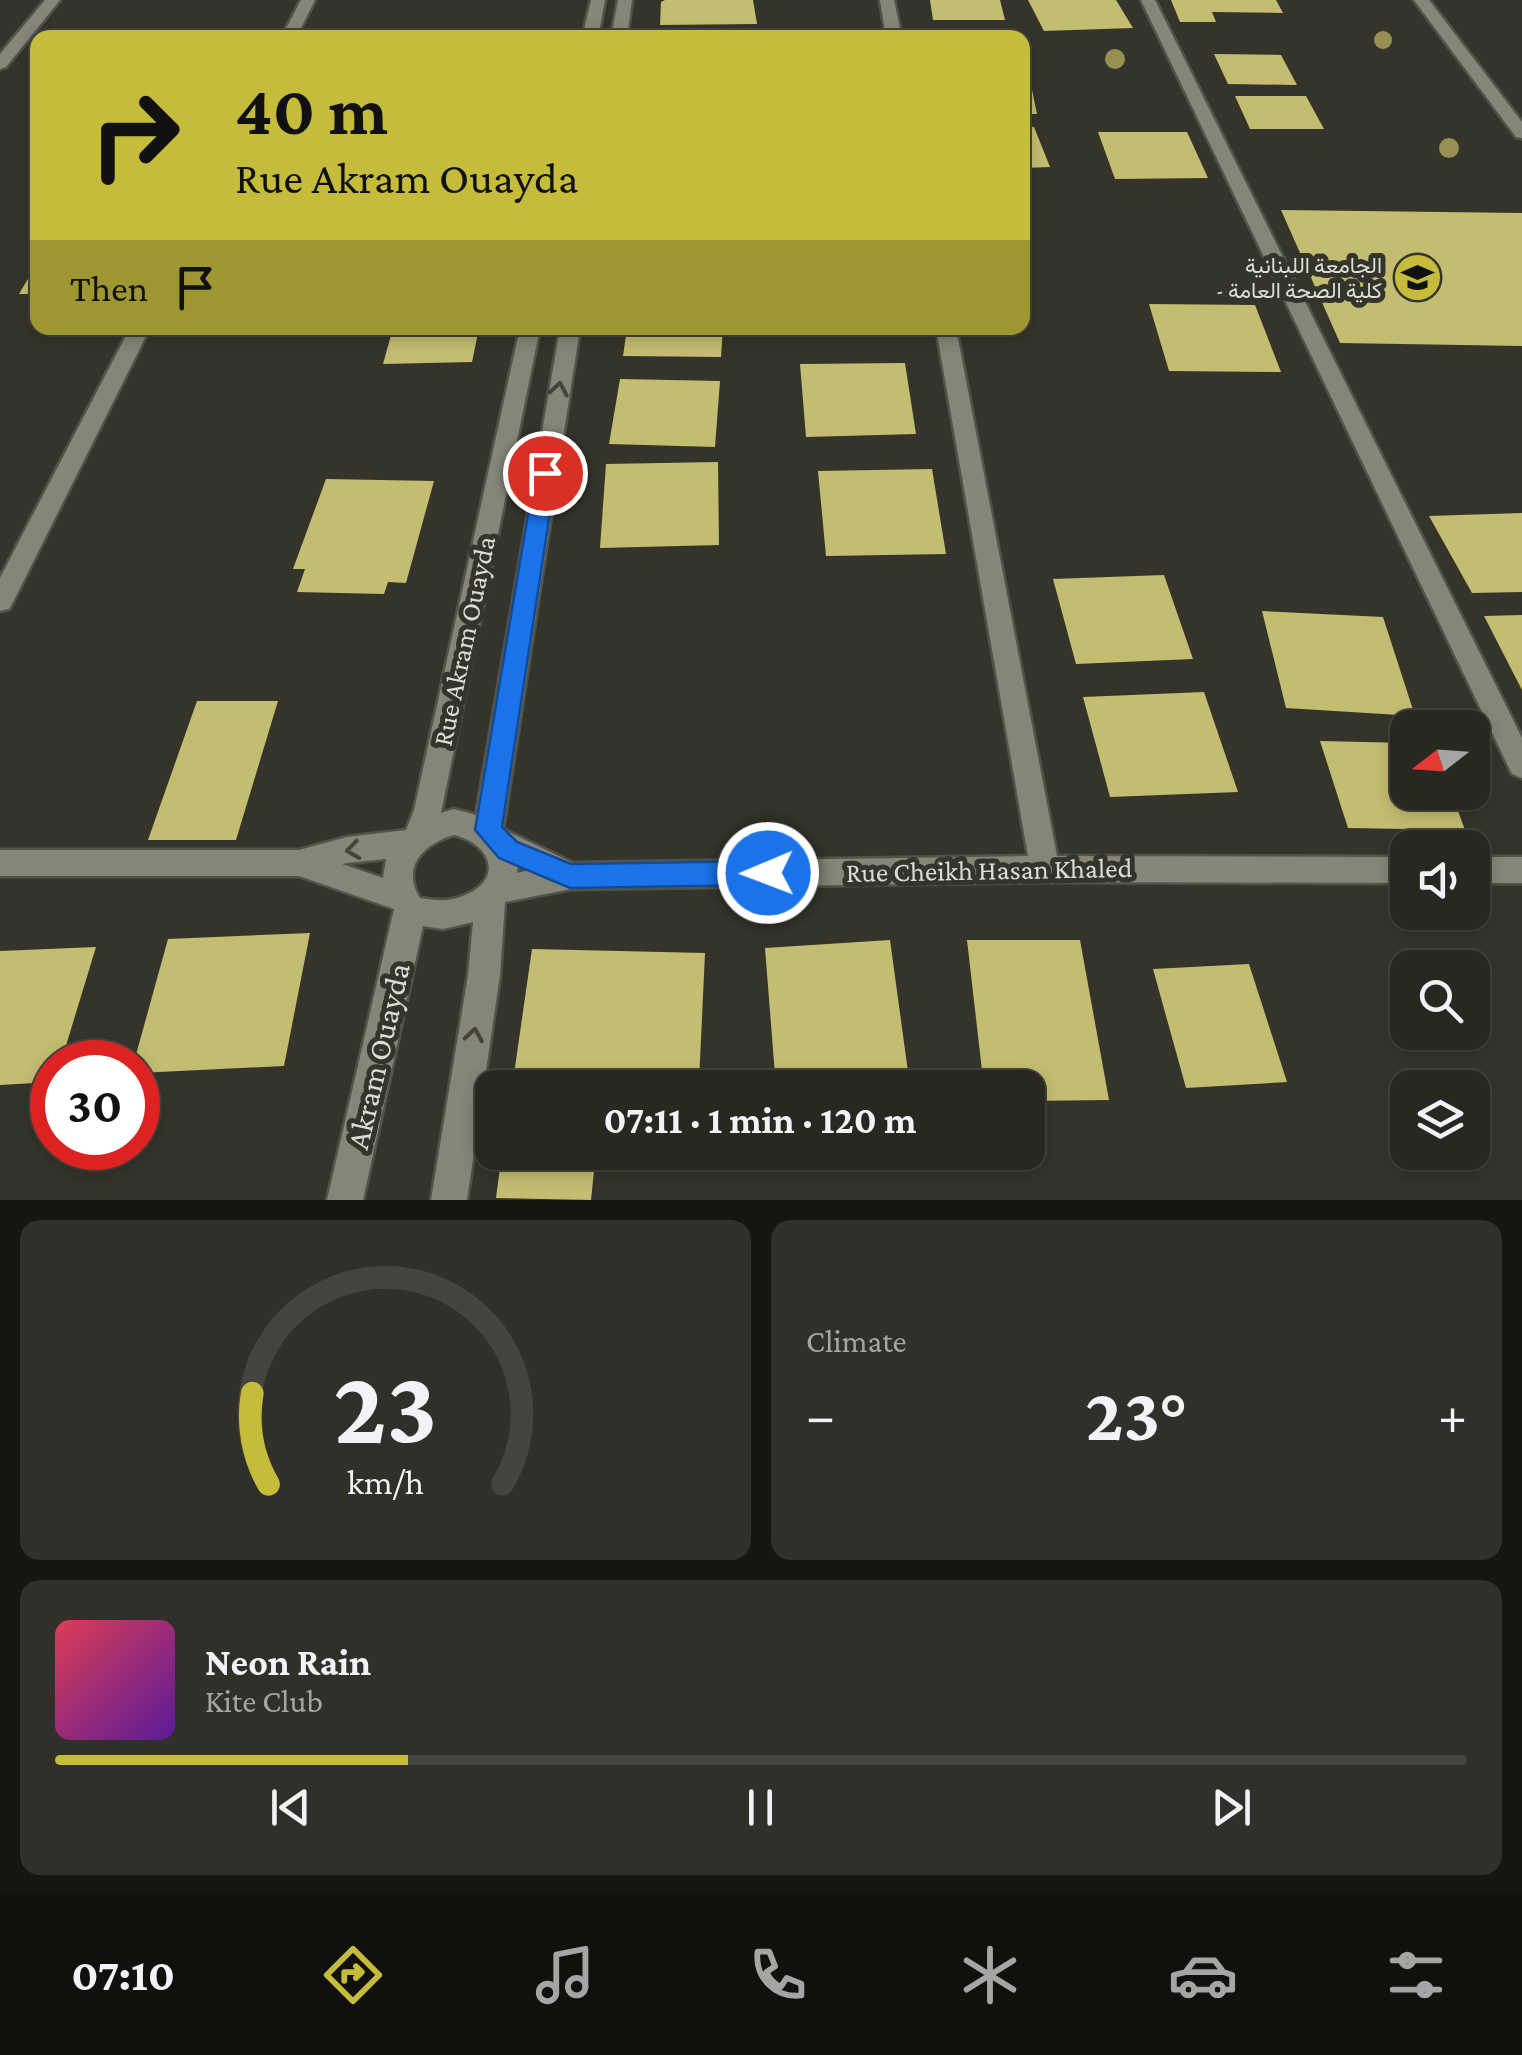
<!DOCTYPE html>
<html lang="en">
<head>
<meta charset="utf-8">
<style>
	body { margin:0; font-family:"Crimson Pro",Vazirmatn,serif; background:#302f29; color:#f1f3f6; height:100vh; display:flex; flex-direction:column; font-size:38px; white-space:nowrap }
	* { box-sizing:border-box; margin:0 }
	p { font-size:32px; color:#a5a5a5 }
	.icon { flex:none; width:55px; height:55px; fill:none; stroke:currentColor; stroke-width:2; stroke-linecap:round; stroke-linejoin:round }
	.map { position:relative; height:1200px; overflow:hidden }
	.sheet { display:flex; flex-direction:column; gap:20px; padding:20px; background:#161512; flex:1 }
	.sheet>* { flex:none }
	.top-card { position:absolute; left:30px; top:30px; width:1000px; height:305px; border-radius:20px; box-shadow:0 5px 15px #0003,0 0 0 2px #44443e; background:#c6bc3c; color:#111; overflow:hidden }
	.needle { width:65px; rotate:253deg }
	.fabs { position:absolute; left:1390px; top:710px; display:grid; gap:20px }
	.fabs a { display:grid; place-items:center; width:100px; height:100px; border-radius:20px; background:#282720; box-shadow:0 5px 15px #0003,0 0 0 2px #44443e; font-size:50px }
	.speed { position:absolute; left:30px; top:1040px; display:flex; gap:20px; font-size:50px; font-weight:700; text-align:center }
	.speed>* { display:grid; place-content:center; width:130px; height:130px; border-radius:50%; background:#282720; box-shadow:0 5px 15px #0003,0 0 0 2px #44443e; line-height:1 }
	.speed .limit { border:15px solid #d22; background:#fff; color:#111 }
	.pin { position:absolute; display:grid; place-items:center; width:85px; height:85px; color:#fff; margin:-42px; border:5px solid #fff; border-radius:50%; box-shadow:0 2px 10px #0007 }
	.me { position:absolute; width:110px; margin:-55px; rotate:269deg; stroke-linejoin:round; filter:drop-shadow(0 0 8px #0008) }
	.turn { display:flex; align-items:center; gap:35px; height:210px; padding:0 40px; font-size:45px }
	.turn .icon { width:130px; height:130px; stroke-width:2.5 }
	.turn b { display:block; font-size:70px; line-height:85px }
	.then { display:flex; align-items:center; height:95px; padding:0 40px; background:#0003; gap:20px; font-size:38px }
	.big { font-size:75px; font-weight:700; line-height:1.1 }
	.sheet .widget { flex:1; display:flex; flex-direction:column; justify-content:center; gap:15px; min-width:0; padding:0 35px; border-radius:20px; background:#302f29 }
	.sheet .dial { align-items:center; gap:0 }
	.dial svg { height:260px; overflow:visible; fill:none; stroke:#44443e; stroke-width:7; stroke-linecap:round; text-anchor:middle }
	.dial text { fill:#f1f3f6; stroke:none }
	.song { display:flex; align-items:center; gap:30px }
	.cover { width:120px; height:120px; border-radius:15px; background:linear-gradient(135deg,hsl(350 70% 55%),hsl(270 70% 35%)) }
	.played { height:10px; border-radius:5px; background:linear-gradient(90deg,#c6bc3c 25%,#44443e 25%) }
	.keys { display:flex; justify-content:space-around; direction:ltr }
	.heat { display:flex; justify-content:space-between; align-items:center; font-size:55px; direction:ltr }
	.sheet .tiles { flex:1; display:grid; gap:20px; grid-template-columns:1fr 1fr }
	.widget:last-child { grid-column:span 2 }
	.trip { position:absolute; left:475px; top:1070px; width:570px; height:100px; border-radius:20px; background:#282720; box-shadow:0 5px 15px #0003,0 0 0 2px #44443e; font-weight:700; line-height:100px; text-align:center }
	.dock { display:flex; height:160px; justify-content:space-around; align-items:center; background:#10100d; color:#a5a5a5 }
	.dock .icon { width:70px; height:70px }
	.dock .current { color:#c6bc3c }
	.dock b { font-size:45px; color:#f1f3f6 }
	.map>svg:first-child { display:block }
</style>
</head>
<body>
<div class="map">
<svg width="1522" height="1200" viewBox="0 0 1522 1200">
	<rect width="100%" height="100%" fill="#35342a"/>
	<path fill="#c3bd71" d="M665 0H753L757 24 660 25 661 2Z
		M930 0H1000L1005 20H933Z
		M1028 0H1116L1133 28 1044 31Z
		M1171 0H1276L1283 13 1212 12 1216 22H1180Z
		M346 32H427L425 38H343Z
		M544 32 542 38H462L464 33Z
		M1214 54 1281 55 1297 85 1228 84Z
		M1022 80H1030L1037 114H1022Z
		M1235 96H1306L1324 129H1250Z
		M1022 127H1034L1050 167 1022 168Z
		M1098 132H1187L1208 178 1115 179Z
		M1281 210 1522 213V346L1340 343Z
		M38 262V294H19Z
		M1149 304 1255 305 1281 372 1169 371Z
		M393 328H479L472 362 383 364Z
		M627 328H723L721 357 623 356Z
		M905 363 916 434 806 437 800 364Z
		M620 379 720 381 715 447 609 444Z
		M718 462 719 545 600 548 606 464Z
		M932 469 946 554 826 556 818 471Z
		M326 479 434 481 406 583 388 582 384 594 297 592 305 569H293Z
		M1522 513V592L1472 593 1429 516Z
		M1164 575 1193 659 1076 664 1053 579Z
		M1262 611 1383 617 1415 716 1286 708Z
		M1522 615V690L1484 616Z
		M1204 692 1238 792 1110 797 1083 697Z
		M197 701H278L236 840H148Z
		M1320 741 1408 743V792H1451L1465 830 1348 828Z
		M310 933 284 1066 138 1073 134 1062 168 939Z
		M890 940 909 1079 776 1088 765 948Z
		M967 940H1080L1109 1100 1028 1101V1088H984Z
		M96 947 61 1062H52V1082L0 1085V951Z
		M532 949 705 953 699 1082 603 1080V1088H512Z
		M1249 964 1287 1082 1186 1088 1153 969Z
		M502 1152H596L591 1200 496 1198Z"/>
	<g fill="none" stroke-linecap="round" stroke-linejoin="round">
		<defs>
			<path id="minor" d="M45 0H60L6 67 0 69V54Z
				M301 0H315L296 38H281Z
				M591 0H605L598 38H582Z
				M618 0H632L627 38H611Z
				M880 0H894L902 38H886Z
				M1141 0H1155L1522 738V778L1512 774 1508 766Z
				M1414 0H1429L1522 122V138L1516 137Z
				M130 328H150L13 602 9 609 0 611V578Z
				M520 328H540L441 813 454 809 476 815 560 328H580L503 829 573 863 1028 856 936 328H956L1057 856 1408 857V883L1045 882 571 889 505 902 500 975 467 1200H431L468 975 473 922 443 929 423 926 363 1200H327L394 909 299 876H0V850H299L347 837 406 830 414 810ZM454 835C494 845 504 882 460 897 446 902 434 900 420 898 401 867 423 844 454 835ZM386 859 383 878 342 864 347 863ZM518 865 529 870 517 873Z
				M1472 857H1522V883H1472Z"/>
		</defs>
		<use href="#minor" stroke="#525249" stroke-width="5"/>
		<use href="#minor" fill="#868579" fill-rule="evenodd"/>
	</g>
	<g fill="#969153">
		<circle cx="1383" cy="40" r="9"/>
		<circle cx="1115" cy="59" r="10"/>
		<circle cx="1449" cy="148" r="10"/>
	</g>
	<defs><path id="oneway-chevron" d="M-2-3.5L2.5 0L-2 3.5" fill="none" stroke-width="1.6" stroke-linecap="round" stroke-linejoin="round" transform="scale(2.5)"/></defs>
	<g stroke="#45443a">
		<use href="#oneway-chevron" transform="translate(559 389) rotate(-80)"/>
		<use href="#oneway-chevron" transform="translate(353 850) rotate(172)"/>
		<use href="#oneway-chevron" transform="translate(474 1035) rotate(-81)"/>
	</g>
	<path fill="#1a73e8" stroke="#114b97" stroke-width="2.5" d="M545 466 556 473 502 827 517 842 571 864 768 861 778 864 781 873 778 881 768 885 570 888 499 858 475 830 535 473Z"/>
	<defs>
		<symbol id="university-disc" viewBox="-11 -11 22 22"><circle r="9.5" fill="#c6bc3c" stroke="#35342a"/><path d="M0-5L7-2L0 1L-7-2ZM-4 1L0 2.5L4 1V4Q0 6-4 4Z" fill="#111"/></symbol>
	</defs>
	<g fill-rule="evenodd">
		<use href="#university-disc" x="1390" y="250" width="55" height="55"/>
	</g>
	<g text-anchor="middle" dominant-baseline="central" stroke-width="10" stroke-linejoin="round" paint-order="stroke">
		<g font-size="22" fill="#dcdcd5" stroke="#35342a" text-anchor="end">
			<text x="1382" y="265">الجامعة اللبنانية<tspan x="1382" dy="25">- كلية الصحة العامة</tspan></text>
		</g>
		<g font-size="28" fill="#dcdcd5" stroke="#35342a">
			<text transform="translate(464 641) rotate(-78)">Rue Akram Ouayda</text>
			<text transform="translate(989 870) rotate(-1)">Rue Cheikh Hasan Khaled</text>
		</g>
		<g font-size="32" fill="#dcdcd5" stroke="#35342a">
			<text transform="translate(378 1056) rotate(-77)">Akram Ouayda</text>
		</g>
	</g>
</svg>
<div class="fabs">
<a><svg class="needle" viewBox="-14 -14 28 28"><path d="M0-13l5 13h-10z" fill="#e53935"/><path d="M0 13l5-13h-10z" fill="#a5a5a5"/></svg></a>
<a><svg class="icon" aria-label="sound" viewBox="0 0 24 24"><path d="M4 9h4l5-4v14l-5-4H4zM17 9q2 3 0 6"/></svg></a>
<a><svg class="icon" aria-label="search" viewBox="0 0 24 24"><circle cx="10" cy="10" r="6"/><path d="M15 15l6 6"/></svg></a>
<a><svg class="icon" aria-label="layers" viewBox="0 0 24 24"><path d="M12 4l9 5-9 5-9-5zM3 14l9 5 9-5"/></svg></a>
</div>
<div class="speed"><div class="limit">30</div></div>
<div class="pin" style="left:545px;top:473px;background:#d93025"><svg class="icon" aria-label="arrive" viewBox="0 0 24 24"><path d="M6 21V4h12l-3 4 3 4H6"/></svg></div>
<svg class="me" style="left:768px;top:873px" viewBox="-20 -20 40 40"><circle r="17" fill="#1a73e8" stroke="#fff" stroke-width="3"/><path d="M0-11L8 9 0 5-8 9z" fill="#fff"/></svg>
<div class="trip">07:11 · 1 min · 120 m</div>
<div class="top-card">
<div class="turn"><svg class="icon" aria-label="right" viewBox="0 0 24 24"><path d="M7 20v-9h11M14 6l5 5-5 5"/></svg><div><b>40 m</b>Rue Akram Ouayda</div></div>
<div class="then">Then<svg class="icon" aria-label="arrive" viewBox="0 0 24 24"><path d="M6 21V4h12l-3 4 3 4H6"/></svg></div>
</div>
</div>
<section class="sheet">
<div class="tiles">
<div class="widget dial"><svg viewBox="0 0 100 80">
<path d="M14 69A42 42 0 1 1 86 69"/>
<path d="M14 69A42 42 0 0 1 9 41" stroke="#c6bc3c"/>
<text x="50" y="56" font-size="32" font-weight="700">23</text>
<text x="50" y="72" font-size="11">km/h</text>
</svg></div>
<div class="widget"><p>Climate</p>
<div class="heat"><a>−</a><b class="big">23°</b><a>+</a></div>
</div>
<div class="widget">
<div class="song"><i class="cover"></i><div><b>Neon Rain</b><p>Kite Club</p></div></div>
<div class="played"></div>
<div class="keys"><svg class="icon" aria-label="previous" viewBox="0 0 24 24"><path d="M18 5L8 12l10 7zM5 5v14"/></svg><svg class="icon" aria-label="pause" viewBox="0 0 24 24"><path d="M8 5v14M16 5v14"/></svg><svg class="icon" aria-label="next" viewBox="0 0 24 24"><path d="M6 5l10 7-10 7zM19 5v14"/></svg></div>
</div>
</div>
</section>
<nav class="dock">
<b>07:10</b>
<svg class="icon current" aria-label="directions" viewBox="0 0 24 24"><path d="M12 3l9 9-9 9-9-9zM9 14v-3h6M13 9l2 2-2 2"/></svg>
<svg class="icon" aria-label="music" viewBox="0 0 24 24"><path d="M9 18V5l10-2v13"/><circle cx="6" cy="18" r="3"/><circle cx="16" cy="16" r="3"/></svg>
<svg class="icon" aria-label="phone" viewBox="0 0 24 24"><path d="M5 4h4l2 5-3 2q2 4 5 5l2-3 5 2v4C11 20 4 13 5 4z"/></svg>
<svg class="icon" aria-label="climate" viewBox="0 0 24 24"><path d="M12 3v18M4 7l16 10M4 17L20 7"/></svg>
<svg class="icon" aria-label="car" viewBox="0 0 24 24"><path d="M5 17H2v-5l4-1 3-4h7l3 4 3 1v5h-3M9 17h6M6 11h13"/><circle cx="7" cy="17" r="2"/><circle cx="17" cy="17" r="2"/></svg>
<svg class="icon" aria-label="filters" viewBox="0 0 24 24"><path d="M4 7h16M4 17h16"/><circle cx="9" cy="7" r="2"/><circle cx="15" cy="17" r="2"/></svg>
</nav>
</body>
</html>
